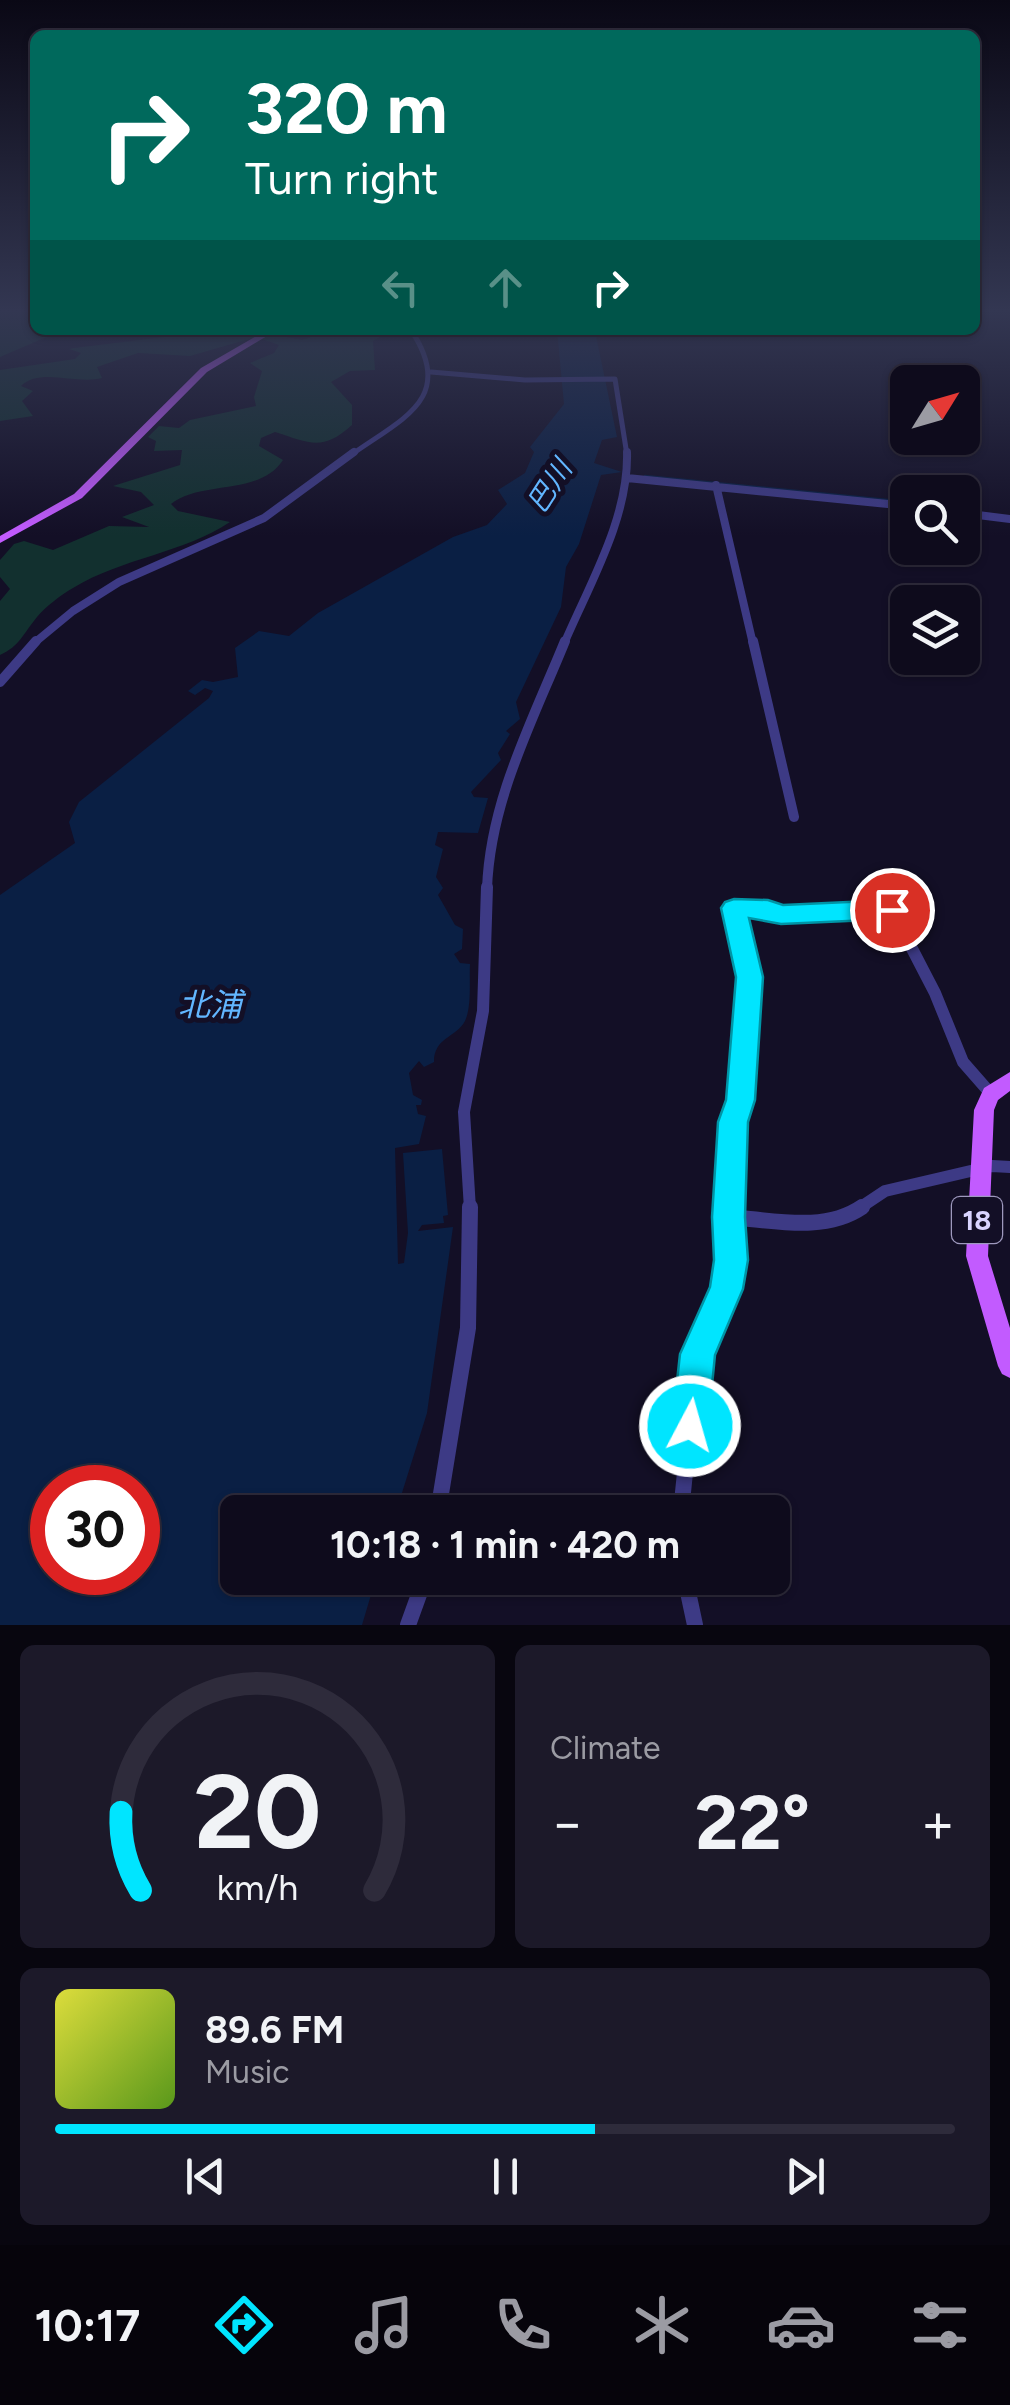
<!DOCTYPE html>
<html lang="en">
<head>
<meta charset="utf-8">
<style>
	body { margin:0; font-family:Figtree,"Noto Sans JP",sans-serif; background:#1c1929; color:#f1f3f6; height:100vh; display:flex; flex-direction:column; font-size:38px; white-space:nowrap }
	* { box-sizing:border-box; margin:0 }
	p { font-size:32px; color:#9b9ba3 }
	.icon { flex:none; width:55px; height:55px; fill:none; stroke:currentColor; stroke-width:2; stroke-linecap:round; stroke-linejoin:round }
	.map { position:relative; height:1625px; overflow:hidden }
	.sheet { display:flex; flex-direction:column; gap:20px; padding:20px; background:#08060f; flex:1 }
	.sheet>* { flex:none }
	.guide { position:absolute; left:30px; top:30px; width:950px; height:305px; border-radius:15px; box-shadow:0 2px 8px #0004,0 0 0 2px #2e2b3b; background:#00695c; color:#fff; overflow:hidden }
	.needle { width:65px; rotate:53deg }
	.controls { position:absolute; left:890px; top:365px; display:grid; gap:20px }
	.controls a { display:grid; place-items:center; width:90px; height:90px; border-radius:15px; background:#0e0b1c; box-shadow:0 2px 8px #0004,0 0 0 2px #2e2b3b; font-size:50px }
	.speed { position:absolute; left:30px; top:1465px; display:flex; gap:20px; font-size:50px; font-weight:700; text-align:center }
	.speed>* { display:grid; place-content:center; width:130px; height:130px; border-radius:50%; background:#0e0b1c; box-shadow:0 2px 8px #0004,0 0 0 2px #2e2b3b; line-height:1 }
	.speed .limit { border:15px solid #d22; background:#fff; color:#111 }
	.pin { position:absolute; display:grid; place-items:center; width:85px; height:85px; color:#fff; margin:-42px; border:5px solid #fff; border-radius:50%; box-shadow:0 2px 10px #0007 }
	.me { position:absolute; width:110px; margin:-55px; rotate:6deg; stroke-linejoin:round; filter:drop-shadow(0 0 8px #0008) }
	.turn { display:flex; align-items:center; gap:35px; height:210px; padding:0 50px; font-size:45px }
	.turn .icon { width:130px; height:130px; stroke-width:2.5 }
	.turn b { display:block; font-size:70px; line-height:85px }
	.lanes { display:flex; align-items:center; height:95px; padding:0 50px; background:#0003; justify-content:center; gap:50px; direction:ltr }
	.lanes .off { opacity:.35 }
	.big { font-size:75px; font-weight:700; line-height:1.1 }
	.sheet .widget { flex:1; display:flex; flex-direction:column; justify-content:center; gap:15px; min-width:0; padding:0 35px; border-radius:15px; background:#1c1929 }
	.sheet .dial { align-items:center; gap:0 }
	.dial svg { height:260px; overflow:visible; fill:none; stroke:#2e2b3b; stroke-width:7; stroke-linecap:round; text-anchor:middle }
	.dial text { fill:#f1f3f6; stroke:none }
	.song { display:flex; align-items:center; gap:30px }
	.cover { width:120px; height:120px; border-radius:15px; background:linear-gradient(135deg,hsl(60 70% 55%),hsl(90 70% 35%)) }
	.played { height:10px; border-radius:5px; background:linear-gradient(90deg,#00e5ff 60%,#2e2b3b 60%) }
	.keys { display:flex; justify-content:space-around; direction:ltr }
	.heat { display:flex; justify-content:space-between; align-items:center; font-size:55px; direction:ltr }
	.sheet .tiles { flex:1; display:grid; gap:20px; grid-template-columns:1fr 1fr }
	.widget:last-child { grid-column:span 2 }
	.trip { position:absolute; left:220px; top:1495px; width:570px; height:100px; border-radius:15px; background:#0e0b1c; box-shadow:0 2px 8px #0004,0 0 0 2px #2e2b3b; font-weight:700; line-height:100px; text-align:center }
	.dock { display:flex; height:160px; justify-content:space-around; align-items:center; background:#06040b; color:#9b9ba3 }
	.dock .icon { width:70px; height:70px }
	.dock .current { color:#00e5ff }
	.dock b { font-size:45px; color:#f1f3f6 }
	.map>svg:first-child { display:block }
</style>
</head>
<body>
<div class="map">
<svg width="1010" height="1625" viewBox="0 0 1010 1625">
	<rect width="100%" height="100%" fill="#130f26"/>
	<path fill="#12302f" d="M0 309H35V330H63L0 357Z
		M222 330H267L265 333 302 340 334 330H391L373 341 375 370 350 371 331 382 352 405V425C322 452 310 443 275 432L261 438 259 446 283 460C260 496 201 480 171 504L178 511 230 522C184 553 122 558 73 588 61 595 45 607 37 617 23 634 20 646 0 655V601L10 589 0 577V560L14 544 24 541 53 550 109 526 149 527 122 517 154 505 141 492 113 486 180 465 182 450 154 451 156 441 148 437 159 426 179 428 190 420 256 406 254 397 262 371 250 363 274 353 279 345 256 337 190 356 138 353 97 367 102 378C77 385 40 367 21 386L33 391 22 401 33 416 0 421V370L75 359 81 353 69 349 74 348Z"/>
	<path fill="#0a1f44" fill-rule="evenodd" d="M557 330 595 331 617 437 602 440 594 463 622 472 601 475 579 544 566 567 561 607 516 702 520 719 506 731 510 734 498 753 501 760 471 792 474 797 488 798 478 833 438 832 435 845 443 849 436 877 443 888 438 895 455 925 463 929 462 949 454 954 460 963 470 964C469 980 472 1006 465 1021 456 1038 434 1037 434 1062L424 1067 419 1061 409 1073 413 1095 422 1100 421 1105H416L418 1114 426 1116 419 1144 395 1148 398 1264 404 1263 408 1233 403 1153 442 1149 448 1215 443 1216 444 1223 422 1225 418 1231 453 1227 427 1413 396 1512H238V1578H376L362 1625H0V895L75 843 69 822 79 802 209 698 213 691 205 688 195 695 188 691 202 680 213 682 238 677 235 648 259 631 289 636 318 613 453 537 487 525 507 504 498 490 525 473 534 452 530 447 564 404ZM52 1488H138V1572H52Z"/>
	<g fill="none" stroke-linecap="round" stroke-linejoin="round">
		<path stroke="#0a1f44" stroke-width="2.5" d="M645 476 908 502"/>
		<path stroke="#3d3a85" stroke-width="5" d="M431 372 525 380 615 379 627 455
			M351 455C401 419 457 399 411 330"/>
		<path stroke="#3d3a85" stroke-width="8" d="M627 478 908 506
			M716 485 753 644
			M962 513 1010 519
			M33 644 73 611 119 582 264 518 354 452
			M564 644C589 585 629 518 627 452"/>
		<path stroke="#3d3a85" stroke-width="10" d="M753 641 794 817
			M0 682 36 641
			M487 889C490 801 532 722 565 641"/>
		<path stroke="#3d3a85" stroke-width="12" d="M892 910 935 993 963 1062 991 1094
			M470 1209 464 1112 483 1011 487 887
			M729 1209 733 1122 741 1101 750 977 734 909H767L781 914 894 909
			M858 1209 885 1191 992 1166 1010 1167"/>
		<path stroke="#3d3a85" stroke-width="16" d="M729 1217C773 1220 824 1233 862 1207
			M438 1512 468 1328 470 1207
			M681 1512 697 1354 726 1289 731 1260 729 1207
			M685 1578 695 1625
			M408 1625 425 1578"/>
		<path fill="#c25bff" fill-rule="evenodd" d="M267 330H277L207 372 82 498 0 543V536L74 494 201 368Z
			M1010 1072V1091L998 1100 994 1110 988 1256 1010 1328V1378L1002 1374 998 1366 966 1256 974 1110 984 1088Z"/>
	</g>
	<linearGradient id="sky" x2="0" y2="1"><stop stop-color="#0a0815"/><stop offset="0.58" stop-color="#333752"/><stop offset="1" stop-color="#333752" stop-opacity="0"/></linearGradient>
	<rect width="1010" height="536" fill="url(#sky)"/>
	<path fill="#00e5ff" stroke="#0095a6" stroke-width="2.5" d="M734 899 768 900 783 905 892 900 900 903 904 910 900 916 892 919 781 924 749 918 763 977 755 1100 748 1122 745 1217 748 1260 743 1289 715 1355 708 1426 703 1440 690 1445 677 1440 672 1426 680 1354 710 1287 714 1260 712 1217 718 1122 726 1100 736 977 721 908 725 902Z"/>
	<g text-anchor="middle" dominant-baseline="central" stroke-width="10" stroke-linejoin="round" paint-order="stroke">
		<g font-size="28" font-style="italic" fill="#62b6ff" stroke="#130f26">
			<text transform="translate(549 486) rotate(-57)">巴川</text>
		</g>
		<rect fill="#130f26" stroke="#9e99be" stroke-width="2.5" x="952" y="1197" width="50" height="46" rx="8"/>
		<g font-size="28" font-weight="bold" fill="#d9d4ff">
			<text x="977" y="1220">18</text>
		</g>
		<g font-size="32" font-style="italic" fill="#62b6ff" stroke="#130f26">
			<text x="210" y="1005">北浦</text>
		</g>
	</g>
</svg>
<div class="controls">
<a><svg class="needle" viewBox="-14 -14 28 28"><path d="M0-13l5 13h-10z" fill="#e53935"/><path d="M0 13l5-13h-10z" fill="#9b9ba3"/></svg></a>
<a><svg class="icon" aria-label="search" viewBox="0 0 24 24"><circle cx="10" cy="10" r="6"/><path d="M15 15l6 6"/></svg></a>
<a><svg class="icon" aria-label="layers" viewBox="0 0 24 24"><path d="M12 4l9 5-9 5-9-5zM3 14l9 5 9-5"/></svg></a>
</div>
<div class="speed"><div class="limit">30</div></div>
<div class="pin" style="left:892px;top:910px;background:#d93025"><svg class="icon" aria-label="arrive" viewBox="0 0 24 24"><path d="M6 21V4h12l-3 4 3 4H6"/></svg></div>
<svg class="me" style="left:690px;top:1426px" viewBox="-20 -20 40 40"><circle r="17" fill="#00e5ff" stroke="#fff" stroke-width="3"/><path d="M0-11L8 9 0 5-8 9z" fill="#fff"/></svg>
<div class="trip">10:18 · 1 min · 420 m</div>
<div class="guide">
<div class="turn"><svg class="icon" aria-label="right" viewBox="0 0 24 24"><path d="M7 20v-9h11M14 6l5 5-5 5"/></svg><div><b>320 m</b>Turn right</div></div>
<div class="lanes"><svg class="icon off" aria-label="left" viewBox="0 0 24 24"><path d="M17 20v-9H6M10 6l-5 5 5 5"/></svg><svg class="icon off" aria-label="ahead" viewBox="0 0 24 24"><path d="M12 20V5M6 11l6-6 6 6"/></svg><svg class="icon" aria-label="right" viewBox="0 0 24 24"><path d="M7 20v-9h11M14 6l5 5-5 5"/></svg></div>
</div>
</div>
<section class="sheet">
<div class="tiles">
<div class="widget dial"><svg viewBox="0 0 100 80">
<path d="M14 69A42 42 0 1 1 86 69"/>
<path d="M14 69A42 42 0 0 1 8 45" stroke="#00e5ff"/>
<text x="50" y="56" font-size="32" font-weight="700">20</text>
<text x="50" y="72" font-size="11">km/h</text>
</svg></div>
<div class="widget"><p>Climate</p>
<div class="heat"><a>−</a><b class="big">22°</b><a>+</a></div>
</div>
<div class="widget">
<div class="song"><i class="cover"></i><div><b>89.6 FM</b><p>Music</p></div></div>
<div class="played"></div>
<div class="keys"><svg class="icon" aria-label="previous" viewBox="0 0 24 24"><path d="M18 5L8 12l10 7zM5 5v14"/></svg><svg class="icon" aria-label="pause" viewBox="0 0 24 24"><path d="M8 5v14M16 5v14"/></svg><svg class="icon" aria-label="next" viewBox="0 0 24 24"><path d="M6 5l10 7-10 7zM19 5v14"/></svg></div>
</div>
</div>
</section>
<nav class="dock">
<b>10:17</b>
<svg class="icon current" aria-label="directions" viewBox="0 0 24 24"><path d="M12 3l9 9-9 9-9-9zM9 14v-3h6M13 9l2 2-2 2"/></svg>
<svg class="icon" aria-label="music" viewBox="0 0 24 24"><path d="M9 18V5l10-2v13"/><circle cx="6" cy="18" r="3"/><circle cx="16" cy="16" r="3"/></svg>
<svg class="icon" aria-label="phone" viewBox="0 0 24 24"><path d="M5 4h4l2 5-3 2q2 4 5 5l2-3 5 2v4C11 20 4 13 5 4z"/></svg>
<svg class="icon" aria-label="climate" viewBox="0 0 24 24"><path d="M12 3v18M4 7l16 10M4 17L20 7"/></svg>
<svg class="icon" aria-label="car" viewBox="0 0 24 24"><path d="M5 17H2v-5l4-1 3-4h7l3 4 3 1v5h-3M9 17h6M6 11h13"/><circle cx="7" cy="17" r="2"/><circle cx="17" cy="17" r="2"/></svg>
<svg class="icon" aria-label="filters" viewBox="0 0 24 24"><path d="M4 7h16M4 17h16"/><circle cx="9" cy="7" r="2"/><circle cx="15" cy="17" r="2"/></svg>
</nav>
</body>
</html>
